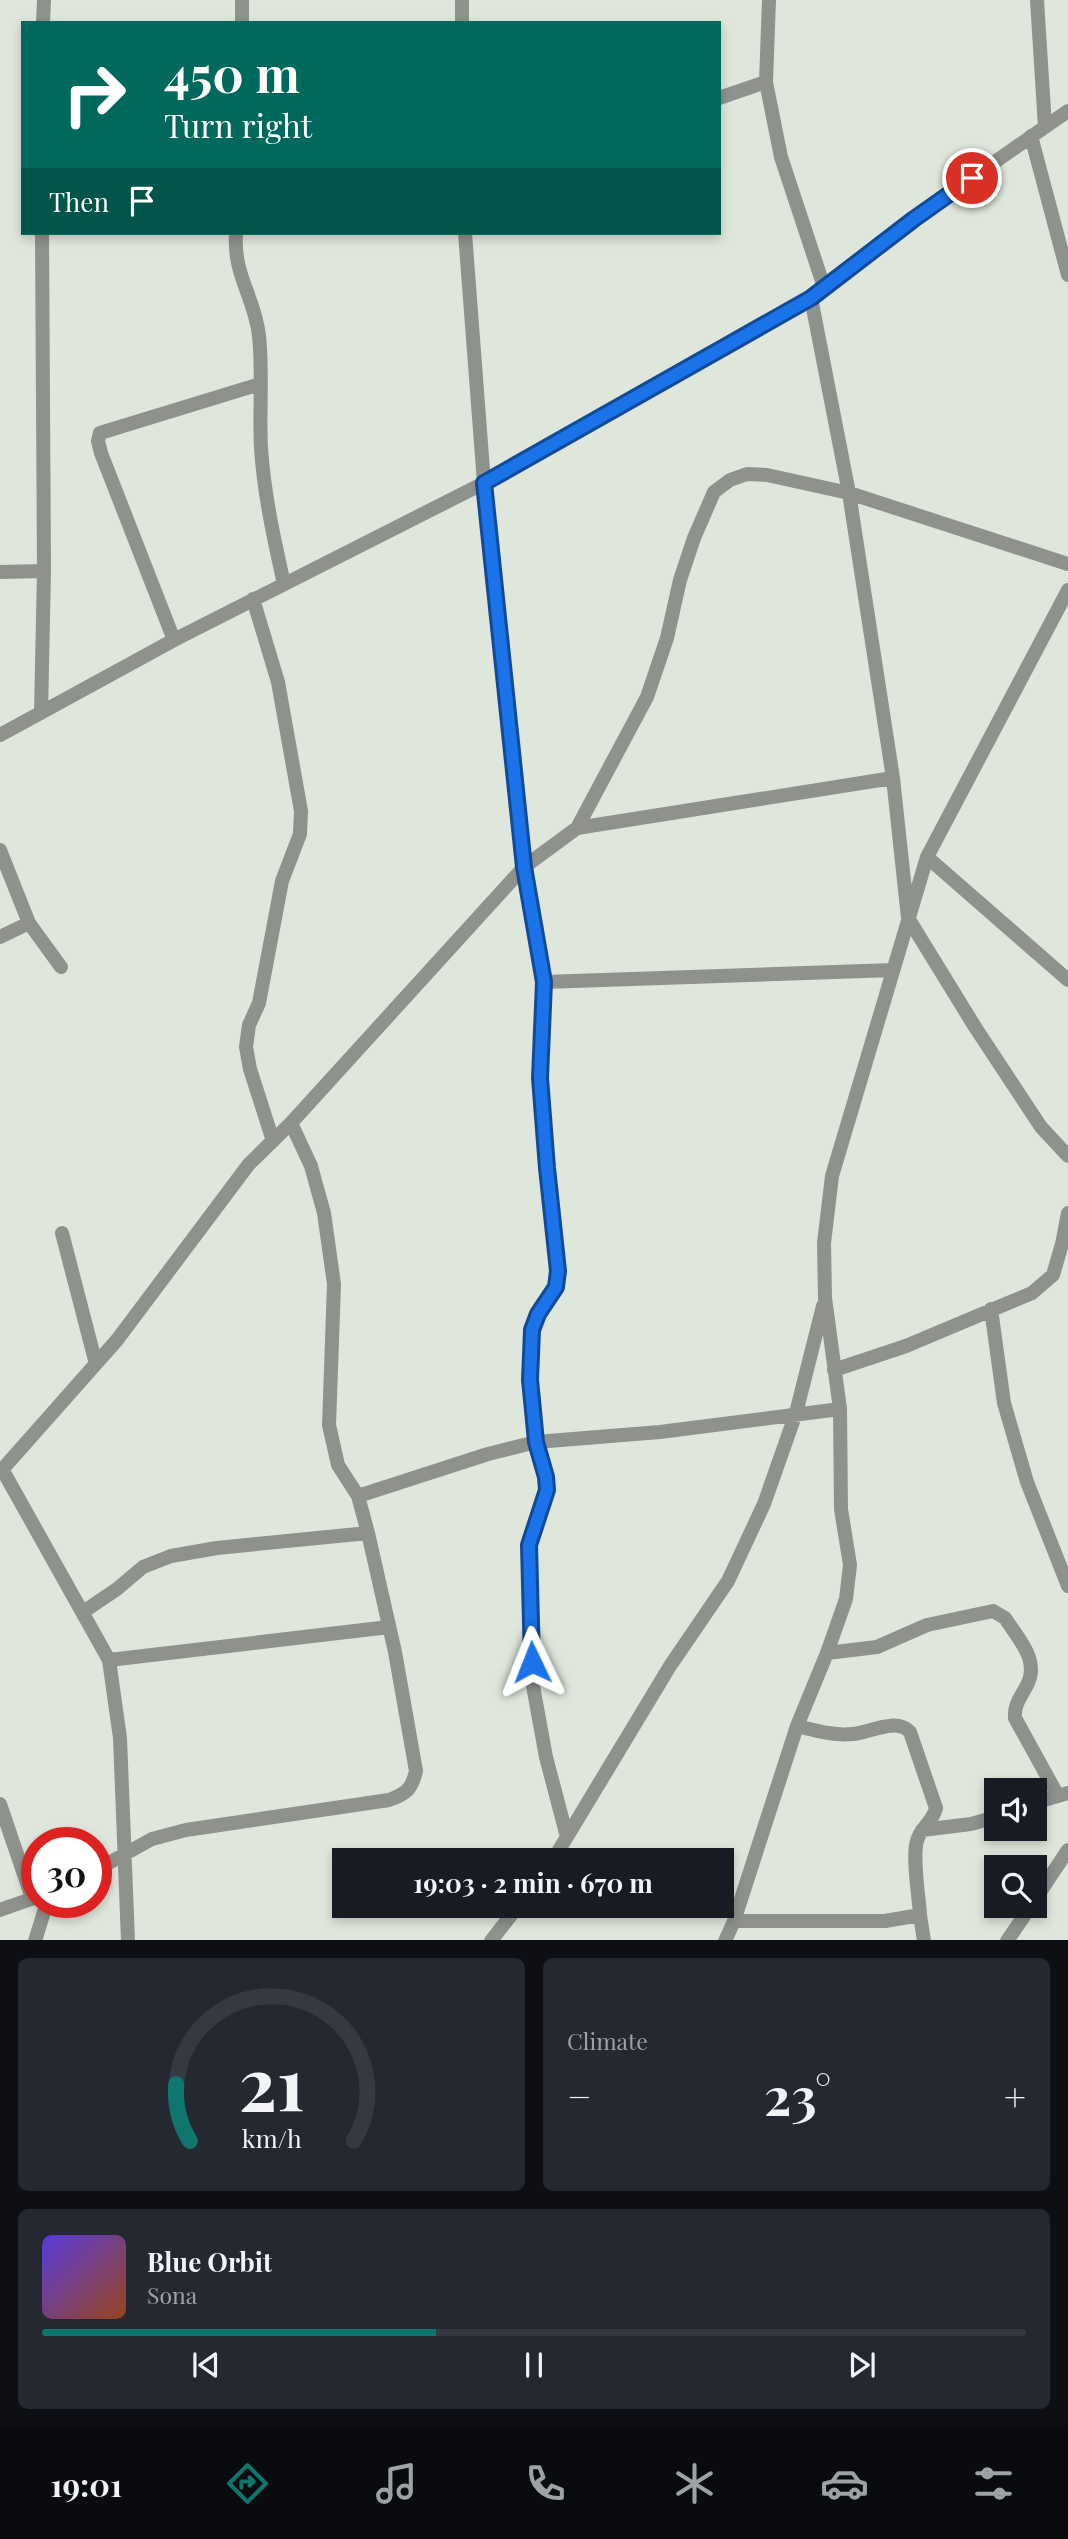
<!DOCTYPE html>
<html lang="en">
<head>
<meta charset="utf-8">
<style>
	body { margin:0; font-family:"Playfair Display",serif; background:#242831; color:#f1f3f6; height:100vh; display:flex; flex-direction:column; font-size:26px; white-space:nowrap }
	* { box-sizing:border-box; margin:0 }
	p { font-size:23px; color:#9ea1a6 }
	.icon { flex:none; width:38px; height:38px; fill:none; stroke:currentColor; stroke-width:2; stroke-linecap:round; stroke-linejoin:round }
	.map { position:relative; height:1940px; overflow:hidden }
	.side { display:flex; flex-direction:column; gap:18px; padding:18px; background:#0d0f14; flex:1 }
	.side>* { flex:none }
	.top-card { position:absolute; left:21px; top:21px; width:700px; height:214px; border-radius:0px; box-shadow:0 4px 10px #0003; background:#00695c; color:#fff; overflow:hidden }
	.buttons { position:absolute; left:984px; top:1778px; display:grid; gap:14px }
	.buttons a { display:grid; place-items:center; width:63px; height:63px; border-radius:0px; background:#171b24; box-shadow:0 4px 10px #0003; font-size:35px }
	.speed { position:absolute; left:21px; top:1827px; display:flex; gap:14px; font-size:35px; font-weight:700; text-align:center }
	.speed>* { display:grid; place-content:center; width:91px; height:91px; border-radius:50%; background:#171b24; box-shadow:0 4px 10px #0003; line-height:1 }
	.speed .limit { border:10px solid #d22; background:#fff; color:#111 }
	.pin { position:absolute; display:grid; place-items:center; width:60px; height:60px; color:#fff; margin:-30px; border:4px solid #fff; border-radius:50%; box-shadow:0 2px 7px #0007 }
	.me { position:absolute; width:77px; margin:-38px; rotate:358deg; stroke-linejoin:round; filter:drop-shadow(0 0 5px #0008) }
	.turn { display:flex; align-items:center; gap:24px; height:147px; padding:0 28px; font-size:32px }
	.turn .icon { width:91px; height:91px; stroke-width:2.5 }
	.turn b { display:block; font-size:49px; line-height:60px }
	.then { display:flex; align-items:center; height:66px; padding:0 28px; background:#0003; gap:14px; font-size:26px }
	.big { font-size:52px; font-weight:700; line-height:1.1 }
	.side .tile { flex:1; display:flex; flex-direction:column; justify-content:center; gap:10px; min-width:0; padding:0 24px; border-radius:10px; background:#242831 }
	.side .dial { align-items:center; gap:0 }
	.dial svg { height:182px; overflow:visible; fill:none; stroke:#363941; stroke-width:7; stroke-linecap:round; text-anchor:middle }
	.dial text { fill:#f1f3f6; stroke:none }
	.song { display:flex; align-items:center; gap:21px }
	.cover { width:84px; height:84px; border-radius:10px; background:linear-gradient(135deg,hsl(250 70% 55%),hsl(20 70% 35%)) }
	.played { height:7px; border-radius:4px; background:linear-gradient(90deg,#0f766e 40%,#363941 40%) }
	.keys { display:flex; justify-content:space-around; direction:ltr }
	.heat { display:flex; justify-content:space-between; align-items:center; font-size:38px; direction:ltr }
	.side .tiles { flex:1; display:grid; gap:18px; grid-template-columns:1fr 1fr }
	.tile:last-child { grid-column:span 2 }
	.trip { position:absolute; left:332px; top:1848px; width:402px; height:70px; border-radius:0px; background:#171b24; box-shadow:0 4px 10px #0003; font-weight:700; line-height:70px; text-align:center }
	.tabs { display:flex; height:112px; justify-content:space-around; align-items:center; background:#090b0e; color:#9ea1a6 }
	.tabs .icon { width:49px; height:49px }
	.tabs .on { color:#0f766e }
	.tabs b { font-size:32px; color:#f1f3f6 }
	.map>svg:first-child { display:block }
</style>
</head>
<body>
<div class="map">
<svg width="1068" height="1941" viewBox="0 0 1068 1941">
	<rect width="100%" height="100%" fill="#dfe6db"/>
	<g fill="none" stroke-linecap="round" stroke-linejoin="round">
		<path stroke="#8e918c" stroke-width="14" d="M769 0 766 82 781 157 824 287
			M1037 0 1045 127
			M43 23 44 0
			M242 23V0
			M462 23V0
			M719 98 766 82
			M1031 136 1068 275
			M236 233C233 276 255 297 259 336 263 373 259 411 261 448 264 494 274 539 284 584
			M811 298 849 493 893 778 908 918 975 1027 1041 1127 1068 1156
			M0 572 44 571
			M253 599 278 682 301 811 300 834 282 881 259 1003 249 1025 246 1047 250 1069 273 1141
			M174 640 101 453 98 441 100 433 260 384
			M41 713 44 571 42 233
			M0 735 174 640 484 483 811 298 913 219 1068 111
			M577 828 647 697 667 638 680 580 694 538 714 492 730 480 747 474 767 475 849 493 1068 564
			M0 850 29 923 61 967
			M927 857 1068 980
			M0 937 29 923
			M544 982 893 970
			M62 1233 96 1364
			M991 1309 1004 1403 1027 1482 1068 1586
			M834 1370 906 1346 1032 1293 1053 1275 1062 1244 1068 1213
			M2 1469 109 1660 120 1738 128 1941
			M0 1472 117 1340 249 1164 291 1123 524 867 484 483 465 233
			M358 1496 488 1454 536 1442 660 1432 840 1409
			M83 1612 117 1589 143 1567 171 1556 217 1548 368 1533
			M827 1653 877 1647 927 1625 993 1611 1005 1618C1019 1640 1041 1661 1026 1687 1020 1698 1014 1705 1015 1718L1058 1796
			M109 1660 389 1627
			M797 1726C814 1730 833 1736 852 1734 869 1733 896 1717 910 1732L936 1808C933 1822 920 1828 917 1841 912 1857 919 1897 920 1915
			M1034 1803 1068 1793
			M0 1804 32 1898
			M922 1830 971 1824 996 1817
			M567 1837 546 1757 533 1686 529 1564 532 1533 547 1490 546 1477 536 1442 530 1379 532 1330 538 1314 556 1287 558 1271 547 1168 540 1078 544 982 524 867 577 828 893 778
			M553 1860 670 1666 728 1581 764 1504 796 1413 823 1306
			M96 1870 152 1839 186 1830 389 1800C406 1794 412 1789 416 1771L395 1652 368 1533 358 1496 338 1465 329 1425 334 1284 324 1213 311 1166 291 1123
			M1034 1901 1068 1850
			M0 1910 37 1897
			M734 1921H885L920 1915 924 1941
			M35 1941 47 1902
			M491 1941 518 1906
			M725 1941 734 1921 797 1726 827 1653 846 1599 850 1565 841 1509 840 1409 825 1298 824 1243 832 1176 927 857 1068 590
			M1007 1941 1031 1906"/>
	</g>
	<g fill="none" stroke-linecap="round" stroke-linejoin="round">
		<defs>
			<path id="route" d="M532 1662 529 1545 547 1490 546 1477 536 1442 532 1400 530 1380 532 1330 538 1314 556 1287 558 1271 547 1168 540 1078 544 982 524 867 484 483 811 298 914 219 972 178"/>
		</defs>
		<use href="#route" stroke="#114b97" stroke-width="18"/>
		<use href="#route" stroke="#1a73e8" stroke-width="12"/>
	</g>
</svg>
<div class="buttons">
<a><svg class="icon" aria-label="sound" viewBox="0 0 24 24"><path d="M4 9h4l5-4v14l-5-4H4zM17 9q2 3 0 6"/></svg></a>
<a><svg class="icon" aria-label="search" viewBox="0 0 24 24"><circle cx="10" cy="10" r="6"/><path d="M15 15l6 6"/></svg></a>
</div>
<div class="speed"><div class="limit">30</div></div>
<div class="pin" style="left:972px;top:178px;background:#d93025"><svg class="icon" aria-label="arrive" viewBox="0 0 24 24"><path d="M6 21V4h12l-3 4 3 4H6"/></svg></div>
<svg class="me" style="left:532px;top:1662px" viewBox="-20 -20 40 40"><path d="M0-17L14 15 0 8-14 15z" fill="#1a73e8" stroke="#fff" stroke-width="4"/></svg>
<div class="trip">19:03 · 2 min · 670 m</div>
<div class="top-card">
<div class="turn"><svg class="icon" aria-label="right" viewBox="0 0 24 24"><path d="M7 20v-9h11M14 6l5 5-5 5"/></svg><div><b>450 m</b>Turn right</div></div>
<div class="then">Then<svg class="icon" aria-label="arrive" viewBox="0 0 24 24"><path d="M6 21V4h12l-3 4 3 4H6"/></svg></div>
</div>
</div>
<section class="side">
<div class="tiles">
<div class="tile dial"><svg viewBox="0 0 100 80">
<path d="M14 69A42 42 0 1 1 86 69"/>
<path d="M14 69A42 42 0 0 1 8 44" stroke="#0f766e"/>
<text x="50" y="56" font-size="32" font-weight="700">21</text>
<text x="50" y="72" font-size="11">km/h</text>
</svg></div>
<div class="tile"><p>Climate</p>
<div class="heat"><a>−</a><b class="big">23°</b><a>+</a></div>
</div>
<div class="tile">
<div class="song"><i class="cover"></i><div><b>Blue Orbit</b><p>Sona</p></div></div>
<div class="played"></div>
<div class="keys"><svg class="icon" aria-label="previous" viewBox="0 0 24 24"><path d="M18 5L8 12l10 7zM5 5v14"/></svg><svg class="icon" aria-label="pause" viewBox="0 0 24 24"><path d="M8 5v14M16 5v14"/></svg><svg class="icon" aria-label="next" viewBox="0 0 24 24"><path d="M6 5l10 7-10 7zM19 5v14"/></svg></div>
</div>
</div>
</section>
<nav class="tabs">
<b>19:01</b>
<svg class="icon on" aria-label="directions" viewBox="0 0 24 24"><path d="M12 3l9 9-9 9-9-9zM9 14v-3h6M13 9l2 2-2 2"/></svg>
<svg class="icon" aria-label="music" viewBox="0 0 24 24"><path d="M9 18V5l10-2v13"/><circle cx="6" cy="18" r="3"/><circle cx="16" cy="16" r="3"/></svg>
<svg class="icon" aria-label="phone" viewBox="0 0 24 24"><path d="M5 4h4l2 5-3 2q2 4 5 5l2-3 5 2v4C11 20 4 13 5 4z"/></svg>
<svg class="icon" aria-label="climate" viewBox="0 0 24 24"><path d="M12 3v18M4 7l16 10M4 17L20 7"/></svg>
<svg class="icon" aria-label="car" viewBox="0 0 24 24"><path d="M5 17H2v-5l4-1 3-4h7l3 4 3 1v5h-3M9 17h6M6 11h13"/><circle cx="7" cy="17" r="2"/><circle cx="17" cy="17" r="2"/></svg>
<svg class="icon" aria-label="filters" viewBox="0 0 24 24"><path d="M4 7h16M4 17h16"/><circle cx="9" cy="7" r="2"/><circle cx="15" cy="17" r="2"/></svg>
</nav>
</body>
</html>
